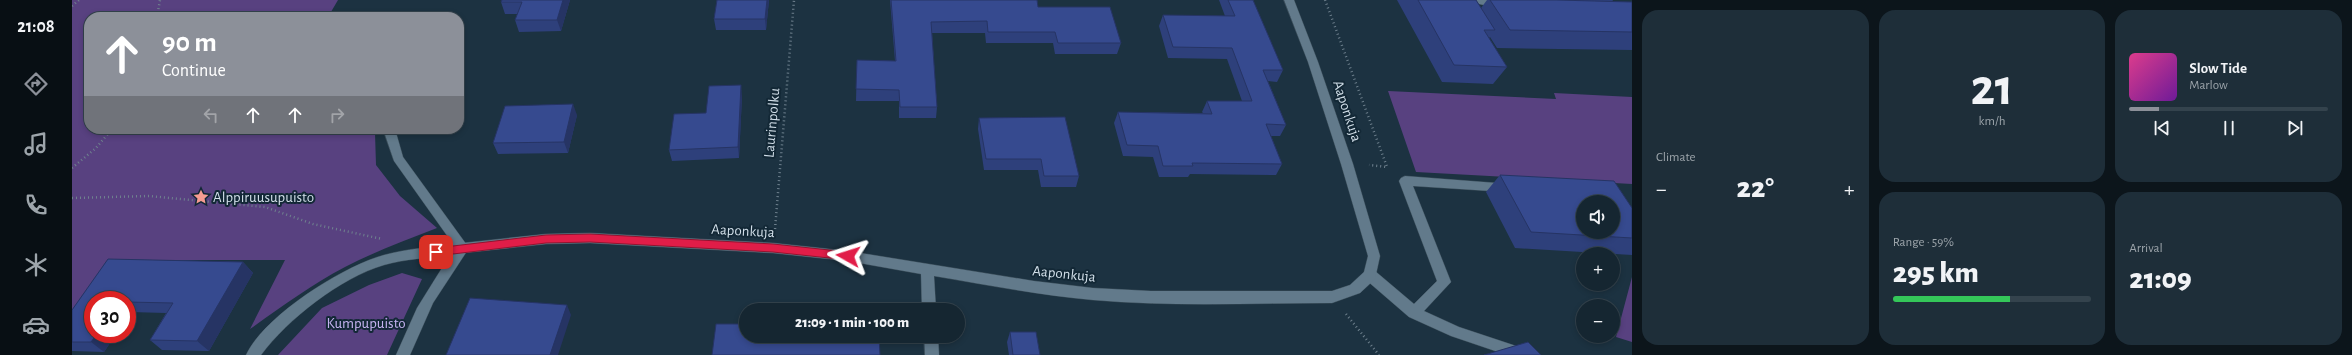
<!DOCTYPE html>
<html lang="en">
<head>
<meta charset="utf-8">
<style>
	body { margin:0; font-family:"Alegreya Sans",sans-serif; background:#1e2e39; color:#f1f3f6; height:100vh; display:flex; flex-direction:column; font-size:15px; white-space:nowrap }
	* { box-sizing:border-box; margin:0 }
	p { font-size:13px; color:#9da5ab }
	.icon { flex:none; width:22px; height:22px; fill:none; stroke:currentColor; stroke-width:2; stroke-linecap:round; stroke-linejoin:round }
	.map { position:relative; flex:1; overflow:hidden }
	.panel { display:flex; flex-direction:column; gap:10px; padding:10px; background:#0c151b; width:720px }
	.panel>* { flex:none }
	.banner { position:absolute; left:12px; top:12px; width:380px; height:122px; border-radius:16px; box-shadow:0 2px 6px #0003,0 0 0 1px #34434d; background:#8c9099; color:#fff; overflow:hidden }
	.buttons { position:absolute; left:1504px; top:195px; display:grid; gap:8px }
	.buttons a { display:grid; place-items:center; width:44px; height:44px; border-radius:50%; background:#152631; box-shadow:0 2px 6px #0003,0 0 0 1px #34434d; font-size:20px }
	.speed { position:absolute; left:12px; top:291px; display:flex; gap:8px; font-size:20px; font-weight:700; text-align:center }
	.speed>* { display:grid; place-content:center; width:52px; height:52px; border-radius:50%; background:#152631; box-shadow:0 2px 6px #0003,0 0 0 1px #34434d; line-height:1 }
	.speed .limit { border:6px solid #d22; background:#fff; color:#111 }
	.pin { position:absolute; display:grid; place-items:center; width:34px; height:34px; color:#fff; margin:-17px; border-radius:8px; box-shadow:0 2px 6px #0006 }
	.me { position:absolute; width:44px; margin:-22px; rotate:276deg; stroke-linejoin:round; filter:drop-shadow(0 0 3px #0008) }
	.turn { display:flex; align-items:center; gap:14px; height:84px; padding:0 12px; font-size:18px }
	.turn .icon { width:52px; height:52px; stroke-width:2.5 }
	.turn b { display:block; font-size:28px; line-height:34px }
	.lanes { display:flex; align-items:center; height:38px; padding:0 12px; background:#0003; justify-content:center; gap:20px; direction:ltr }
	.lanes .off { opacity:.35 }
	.big { font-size:30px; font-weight:800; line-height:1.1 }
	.panel .tile { flex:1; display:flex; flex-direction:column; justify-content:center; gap:6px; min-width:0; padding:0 14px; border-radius:16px; background:#1e2e39 }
	.panel .dial { align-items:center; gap:0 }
	.dial b { font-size:52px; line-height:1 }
	.song { display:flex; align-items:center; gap:12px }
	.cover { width:48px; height:48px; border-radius:6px; background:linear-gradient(135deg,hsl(330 70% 55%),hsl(280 70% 35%)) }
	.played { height:4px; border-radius:2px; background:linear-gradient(90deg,#8c9099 15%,#34434d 15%) }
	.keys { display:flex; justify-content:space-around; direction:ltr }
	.heat { display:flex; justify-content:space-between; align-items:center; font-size:22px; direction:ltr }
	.charge { height:6px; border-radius:3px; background:linear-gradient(90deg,#34c759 59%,#34434d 0) }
	.panel .tiles { flex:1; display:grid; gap:10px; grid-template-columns:repeat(3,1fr) }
	.tile:first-child { grid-row:span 2 }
	.trip { position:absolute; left:667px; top:303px; width:226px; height:40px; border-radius:20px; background:#152631; box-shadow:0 2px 6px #0003,0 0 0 1px #34434d; font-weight:800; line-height:40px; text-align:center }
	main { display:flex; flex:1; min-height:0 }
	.tabs { display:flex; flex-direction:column; width:72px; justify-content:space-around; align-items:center; background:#080f14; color:#9da5ab }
	.tabs .icon { width:28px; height:28px }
	.tabs .active { color:#8c9099 }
	.tabs b { font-size:18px; color:#f1f3f6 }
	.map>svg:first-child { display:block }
</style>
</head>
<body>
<main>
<nav class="tabs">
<b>21:08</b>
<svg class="icon active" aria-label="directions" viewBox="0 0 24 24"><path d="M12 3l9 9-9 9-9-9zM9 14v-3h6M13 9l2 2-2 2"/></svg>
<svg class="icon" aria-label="music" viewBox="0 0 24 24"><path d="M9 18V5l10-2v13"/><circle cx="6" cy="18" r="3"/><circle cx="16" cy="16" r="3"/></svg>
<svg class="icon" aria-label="phone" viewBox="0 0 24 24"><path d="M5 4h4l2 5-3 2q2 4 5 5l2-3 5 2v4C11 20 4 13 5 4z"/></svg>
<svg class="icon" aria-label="climate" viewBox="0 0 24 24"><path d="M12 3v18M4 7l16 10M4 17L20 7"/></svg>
<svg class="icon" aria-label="car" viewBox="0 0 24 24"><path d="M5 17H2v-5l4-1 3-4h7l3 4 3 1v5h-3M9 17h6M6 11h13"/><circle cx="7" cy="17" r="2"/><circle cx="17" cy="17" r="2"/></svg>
</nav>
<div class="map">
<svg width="1560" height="355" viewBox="0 0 1560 355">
	<rect width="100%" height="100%" fill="#1c3241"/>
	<path fill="#584180" d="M0 0H266L256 17H17V129H189L187 133H303L304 165 328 196 365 228C334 240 302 252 273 267 239 285 209 307 178 329L213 260H49L0 334Z
		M1316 91 1484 99 1482 93 1560 97V184L1344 172Z
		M330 273 350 279 315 355H206L250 308 297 285Z
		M1560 277V342L1544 337Z"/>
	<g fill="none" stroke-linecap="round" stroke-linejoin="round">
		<defs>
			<path id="lane" d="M1397 0H1417L1434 4 1435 6 1430 9 1398 2Z
				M311 129H323L331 157 397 248 361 303 338 355H324L345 308 378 255C356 258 333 259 312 265 268 278 216 319 189 355H174C192 316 271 266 312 255 334 249 358 247 381 244L322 161Z
				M1333 176 1438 184 1440 187 1438 190 1434 192 1341 186 1379 282 1352 311 1387 327 1459 351 1461 355H1435L1379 336 1337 317 1293 279 1291 275 1293 271 1298 269 1303 271 1342 304 1365 281 1327 181 1329 178Z"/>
			<path id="street" d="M1212 0H1222L1246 62 1281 164 1308 256 1303 279 1288 293 1260 303C1181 303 1100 307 1021 300 967 295 915 285 862 276L864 310H850L849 274 776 261 701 253 518 243 474 244 391 253 386 252 385 248 386 244 391 243 474 234 518 233 701 243 776 251 962 281 1021 288 1079 291H1260L1278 285 1292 272 1296 256 1269 164 1236 62Z
				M852 336H866L867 355H853Z"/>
		</defs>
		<use href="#lane" stroke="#3a4d59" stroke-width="1"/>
		<use href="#street" stroke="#3a4d59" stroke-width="1"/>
		<path stroke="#6f818e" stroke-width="2.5" stroke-dasharray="1 3" stroke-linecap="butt" d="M1253 0 1315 167 1297 165
			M0 6 7 0
			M85 17 88 0
			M0 168 24 148 40 129
			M0 198 77 196 193 207 241 224 310 239
			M703 229 722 0
			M1274 314 1307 355"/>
		<use href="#lane" fill="#627a8b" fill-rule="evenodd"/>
		<use href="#street" fill="#627a8b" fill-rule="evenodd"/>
	</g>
	<path fill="#2e407b" d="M498 0 489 31 447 32 443 20 446 14H433L429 2Z
		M645 0H697L694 30H644L642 19Z
		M818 0H965L966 7 1049 43 1045 54H983L981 43H914L913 33H860L865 107 864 118H827V101H784L785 60 823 61Z
		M1147 0H1181L1211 70 1205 82 1196 81 1214 125 1208 136H1199L1210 164 1204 175 1118 174 1116 177H1087L1081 157 1051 156 1042 123 1046 112 1131 113 1130 112 1135 101H1170L1155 59 1096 58 1087 26 1091 15 1153 16Z
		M1325 0H1404L1409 8 1415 0H1541L1540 2H1560V50L1425 48 1418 37 1417 38 1435 67 1421 84 1370 82Z
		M670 96 667 158 600 161 597 150 634 113Z
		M505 115 496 153 426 154 421 143Z
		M907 118 1007 176 1004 187H969L966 170H912L906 129Z
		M1428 175 1560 208V255L1443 248 1414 192Z
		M36 259 171 262 181 273 137 351 90 350 78 340 94 313 58 312 55 317V300H21V334H44L32 352 0 351V310Z
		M938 332 968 355H937L935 342Z"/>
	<path fill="#263464" d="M491 0H498L489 31 485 20Z
		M695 0H697L694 30 693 19Z
		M669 85 670 96 667 158 666 147Z
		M501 104 505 115 496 153 492 142Z
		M171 262 181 273 137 351 125 341Z
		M495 305 499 315 486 355H478Z
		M55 310 58 312 55 317Z
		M25 334H44L32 352 19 342Z"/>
	<path fill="#364a8f" stroke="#263464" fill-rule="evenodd" d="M430 0H491L485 20H443L450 2H429Z
		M645 0H695L693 19H642Z
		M819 0H965L966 7H1038L1049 43H986L983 32H916L915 21 859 22 865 107H828L827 90 784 89 785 60 824 61Z
		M1156 0H1181L1211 70H1191L1214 125 1194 124 1210 164 1120 163 1121 166H1091L1086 146 1055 145 1046 112 1140 114 1135 101H1180L1160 48 1101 47 1091 15 1163 16Z
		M1346 0H1404L1423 30H1412L1435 67 1382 65Z
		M1418 0H1485L1560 2V32L1438 30Z
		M669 85 666 147 597 150 602 114 634 113 637 86Z
		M501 104 492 142 421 143 433 106Z
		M993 117 1007 176H972L969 159H914L907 118Z
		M1428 175 1542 181 1560 208V238L1459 232ZM1511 202H1541V232H1511Z
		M36 259 171 262 125 341 78 340 101 303 55 302V300H21V334H25L19 342H0V310Z
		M398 298 495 305 478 355H374Z
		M644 324H674V336H807L808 355H640Z
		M938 332H964L968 355H941Z
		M1456 342 1469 355H1412Z"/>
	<path fill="#e11d48" stroke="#92132f" d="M518 234 701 244 776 252 780 256 776 260 701 252 518 242 474 243 364 256 359 252 364 248 474 235Z"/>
	<defs>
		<symbol id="sight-bare" viewBox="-9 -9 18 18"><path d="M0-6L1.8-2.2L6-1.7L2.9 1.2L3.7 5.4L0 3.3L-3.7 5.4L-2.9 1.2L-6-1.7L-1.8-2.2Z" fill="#f59c92" stroke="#132836" stroke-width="2.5" paint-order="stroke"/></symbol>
	</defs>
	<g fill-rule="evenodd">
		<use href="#sight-bare" x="118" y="186" width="22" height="22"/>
	</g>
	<g text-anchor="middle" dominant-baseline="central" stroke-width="4" stroke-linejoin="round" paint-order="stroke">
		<g font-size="15" fill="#d2dfe9" stroke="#132836">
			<text transform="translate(1275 111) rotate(72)">Aaponkuja</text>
			<text transform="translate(700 123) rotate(-85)">Laurinpolku</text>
			<text transform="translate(671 231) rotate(3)">Aaponkuja</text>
			<text transform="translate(992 274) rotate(6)">Aaponkuja</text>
		</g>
		<g font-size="15" fill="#d2dfe9" stroke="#132836" text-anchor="start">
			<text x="141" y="197">Alppiruusupuisto</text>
		</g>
		<g font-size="15" fill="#c6b3f1" stroke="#132836">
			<text x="294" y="323">Kumpupuisto</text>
		</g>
	</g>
</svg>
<div class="buttons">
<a><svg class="icon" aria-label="sound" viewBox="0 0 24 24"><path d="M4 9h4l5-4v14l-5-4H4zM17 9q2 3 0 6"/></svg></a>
<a>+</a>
<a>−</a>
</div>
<div class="speed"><div class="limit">30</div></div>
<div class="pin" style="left:364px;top:252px;background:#d93025"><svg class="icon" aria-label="arrive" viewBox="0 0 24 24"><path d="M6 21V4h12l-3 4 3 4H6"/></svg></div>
<svg class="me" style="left:776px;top:256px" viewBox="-20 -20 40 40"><path d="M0-17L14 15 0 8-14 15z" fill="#e11d48" stroke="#fff" stroke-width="4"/></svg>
<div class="trip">21:09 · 1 min · 100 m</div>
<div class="banner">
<div class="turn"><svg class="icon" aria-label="ahead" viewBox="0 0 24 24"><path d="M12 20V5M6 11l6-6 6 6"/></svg><div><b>90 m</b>Continue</div></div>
<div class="lanes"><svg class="icon off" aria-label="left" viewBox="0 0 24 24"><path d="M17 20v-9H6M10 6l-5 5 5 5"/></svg><svg class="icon" aria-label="ahead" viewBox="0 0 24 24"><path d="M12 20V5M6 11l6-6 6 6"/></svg><svg class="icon" aria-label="ahead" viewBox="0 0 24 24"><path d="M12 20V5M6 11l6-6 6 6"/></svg><svg class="icon off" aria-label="right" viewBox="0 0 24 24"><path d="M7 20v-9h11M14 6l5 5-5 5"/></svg></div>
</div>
</div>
<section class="panel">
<div class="tiles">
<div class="tile"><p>Climate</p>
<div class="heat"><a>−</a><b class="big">22°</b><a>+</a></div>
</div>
<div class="tile dial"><b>21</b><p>km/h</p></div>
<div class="tile">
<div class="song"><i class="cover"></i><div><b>Slow Tide</b><p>Marlow</p></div></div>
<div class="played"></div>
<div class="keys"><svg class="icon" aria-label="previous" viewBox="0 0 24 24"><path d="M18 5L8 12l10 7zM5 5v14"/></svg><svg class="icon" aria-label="pause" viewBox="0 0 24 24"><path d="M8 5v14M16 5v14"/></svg><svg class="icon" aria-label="next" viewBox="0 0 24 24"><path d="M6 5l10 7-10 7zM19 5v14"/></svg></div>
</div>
<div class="tile"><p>Range · 59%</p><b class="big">295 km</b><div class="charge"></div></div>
<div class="tile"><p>Arrival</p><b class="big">21:09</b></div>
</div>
</section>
</main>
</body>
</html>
